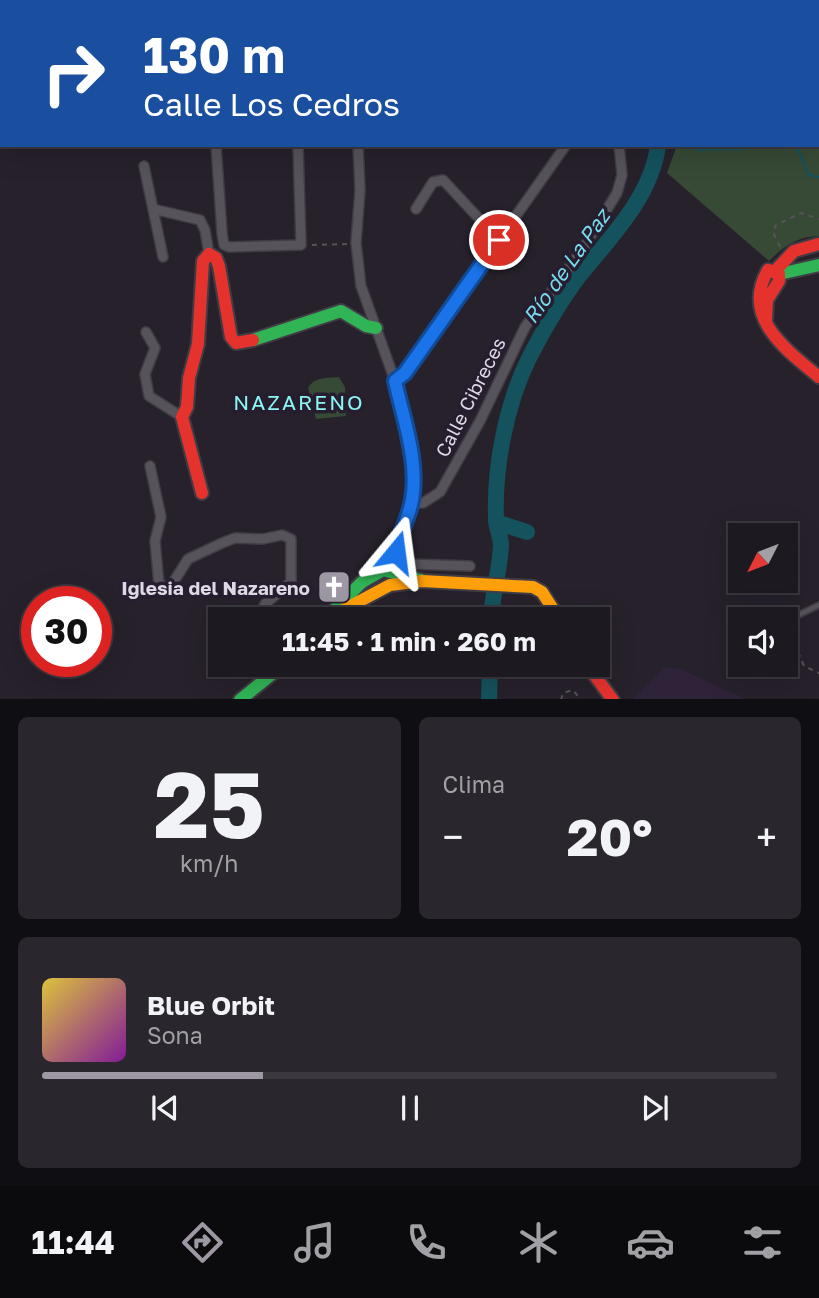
<!DOCTYPE html>
<html lang="es">
<head>
<meta charset="utf-8">
<style>
	body { margin:0; font-family:"Golos Text",sans-serif; background:#29262d; color:#f1f3f6; height:100vh; display:flex; flex-direction:column; font-size:26px; white-space:nowrap }
	* { box-sizing:border-box; margin:0 }
	p { font-size:23px; color:#a0a0a5 }
	.icon { flex:none; width:38px; height:38px; fill:none; stroke:currentColor; stroke-width:2; stroke-linecap:round; stroke-linejoin:round }
	.map { position:relative; height:699px; overflow:hidden }
	.details { display:flex; flex-direction:column; gap:18px; padding:18px; background:#0f0e12; flex:1 }
	.details>* { flex:none }
	.hud { position:absolute; left:0px; top:0px; width:819px; height:147px; box-shadow:0 7px 28px #0002,0 0 0 2px #3a383e; background:#1a4fa0; color:#fff; overflow:hidden }
	.needle { width:46px; rotate:228deg }
	.tools { position:absolute; left:728px; top:523px; display:grid; gap:14px }
	.tools a { display:grid; place-items:center; width:70px; height:70px; border-radius:0px; background:#1c1920; box-shadow:0 7px 28px #0002,0 0 0 2px #3a383e; font-size:35px }
	.speed { position:absolute; left:21px; top:586px; display:flex; gap:14px; font-size:35px; font-weight:700; text-align:center }
	.speed>* { display:grid; place-content:center; width:91px; height:91px; border-radius:50%; background:#1c1920; box-shadow:0 7px 28px #0002,0 0 0 2px #3a383e; line-height:1 }
	.speed .limit { border:10px solid #d22; background:#fff; color:#111 }
	.pin { position:absolute; display:grid; place-items:center; width:60px; height:60px; color:#fff; margin:-30px; border:4px solid #fff; border-radius:50%; box-shadow:0 2px 7px #0007 }
	.me { position:absolute; width:77px; margin:-38px; rotate:16deg; stroke-linejoin:round; filter:drop-shadow(0 0 5px #0008) }
	.turn { display:flex; align-items:center; gap:24px; height:147px; padding:0 28px; font-size:32px }
	.turn .icon { width:91px; height:91px; stroke-width:2.5 }
	.turn b { display:block; font-size:49px; line-height:60px }
	.big { font-size:52px; font-weight:700; line-height:1.1 }
	.details .widget { flex:1; display:flex; flex-direction:column; justify-content:center; gap:10px; min-width:0; padding:0 24px; border-radius:10px; background:#29262d }
	.details .dial { align-items:center; gap:0 }
	.dial b { font-size:91px; line-height:1 }
	.song { display:flex; align-items:center; gap:21px }
	.cover { width:84px; height:84px; border-radius:10px; background:linear-gradient(135deg,hsl(50 70% 55%),hsl(290 70% 35%)) }
	.played { height:7px; border-radius:4px; background:linear-gradient(90deg,#9e98a4 30%,#3a383e 30%) }
	.keys { display:flex; justify-content:space-around; direction:ltr }
	.heat { display:flex; justify-content:space-between; align-items:center; font-size:38px; direction:ltr }
	.details .tiles { flex:1; display:grid; gap:18px; grid-template-columns:1fr 1fr }
	.widget:last-child { grid-column:span 2 }
	.trip { position:absolute; left:208px; top:607px; width:402px; height:70px; border-radius:0px; background:#1c1920; box-shadow:0 7px 28px #0002,0 0 0 2px #3a383e; font-weight:700; line-height:70px; text-align:center }
	.dock { display:flex; height:112px; justify-content:space-around; align-items:center; background:#0b0a0d; color:#a0a0a5 }
	.dock .icon { width:49px; height:49px }
	.dock .selected { color:#9e98a4 }
	.dock b { font-size:32px; color:#f1f3f6 }
	.map>svg:first-child { display:block }
</style>
</head>
<body>
<div class="map">
<svg width="819" height="700" viewBox="0 0 819 700">
	<rect width="100%" height="100%" fill="#26212b"/>
	<path fill="#2e2339" d="M665 667 681 669 745 699H632Z"/>
	<path fill="#374a35" d="M627 0H819V236C798 236 783 247 769 261L667 173 677 145H817V2Z
		M339 377 345 387 346 416 316 419 308 388C314 377 327 378 339 377Z"/>
	<g fill="none" stroke-linecap="round" stroke-linejoin="round">
		<path stroke="#14525d" stroke-width="2.5" d="M793 2 794 0
			M691 145 698 150C721 147 743 152 764 145
			M796 145 809 175 819 177"/>
		<path stroke="#14525d" stroke-width="16" d="M592 0 594 2
			M496 522 527 532
			M491 620C492 595 500 570 501 545 501 537 496 528 496 519 494 467 506 405 529 358 543 331 561 300 579 276 610 238 652 196 658 145
			M489 700 490 665"/>
		<defs>
			<path id="lane" d="M786 621 819 605"/>
			<path id="street" d="M331 0 332 2
				M525 0 527 2
				M271 2 272 0
				M216 145 222 233 224 245 229 247 301 245 298 145
				M358 145 360 190 356 243 361 286 395 381 414 484 412 503 381 571
				M144 166 163 257
				M153 209 200 220 205 230 209 254
				M416 209 433 182 443 180 499 240
				M146 332 155 348 145 374 149 396 182 417
				M395 381 405 373 566 145
				M150 466 161 517 155 541 159 585 171 586 188 559 222 543 235 538 263 539 282 535 291 539V582L265 604 258 620
				M412 503H423L440 492 480 421 525 327 582 250 617 193 622 175 619 145
				M397 542 395 560 398 573 409 564 470 566
				M254 665 264 681"/>
			<path id="fast" d="M779 274 819 265
				M253 340 341 311 366 326 376 328
				M335 609 362 582 383 570 421 580
				M240 700 283 665"/>
			<path id="slow" d="M330 617 390 585 422 581 533 587 542 592 560 620"/>
			<path id="jam" d="M776 270 794 251 819 244
				M779 274 768 270C741 317 785 349 819 377
				M766 320 767 300 779 281V274
				M202 493 182 417 187 407 189 378 198 344 203 261 209 254 216 258 219 266 231 337 236 343 253 340
				M587 665 613 700"/>
		</defs>
		<use href="#lane" stroke="#403c45" stroke-width="8"/>
		<use href="#street" stroke="#403c45" stroke-width="12"/>
		<use href="#fast" stroke="#403c45" stroke-width="16"/>
		<use href="#slow" stroke="#403c45" stroke-width="16"/>
		<use href="#jam" stroke="#403c45" stroke-width="16"/>
		<path stroke="#56535b" stroke-width="2" stroke-dasharray="5 5" stroke-linecap="butt" d="M312 245 348 244
			M780 247 773 232 776 225 801 213 819 219
			M798 652 804 666 819 673
			M561 700 563 693 573 690 581 700"/>
		<use href="#lane" stroke="#56535b" stroke-width="4.5"/>
		<use href="#street" stroke="#56535b" stroke-width="9"/>
		<use href="#fast" stroke="#30b455" stroke-width="12"/>
		<use href="#slow" stroke="#ff9f0a" stroke-width="12"/>
		<use href="#jam" stroke="#e5322d" stroke-width="12"/>
	</g>
	<g fill="none" stroke-linecap="round" stroke-linejoin="round">
		<defs>
			<path id="route" d="M396 552C399 534 409 518 412 500 419 461 403 418 395 381L405 373 499 240"/>
		</defs>
		<use href="#route" stroke="#114b97" stroke-width="18"/>
		<use href="#route" stroke="#1a73e8" stroke-width="12"/>
	</g>
	<defs>
		<symbol id="church-square" viewBox="-11 -11 22 22"><rect x="-9" y="-9" width="18" height="18" rx="4" fill="#9e98a4" stroke="#261d2f"/><path d="M-1.2-6h2.4v3.5h3.3v2.4h-3.3V6h-2.4V-.1h-3.3v-2.4h3.3Z" fill="#fff"/></symbol>
	</defs>
	<g fill-rule="evenodd">
		<use href="#church-square" x="315" y="568" width="38" height="38"/>
	</g>
	<g text-anchor="middle" dominant-baseline="central" stroke-width="7" stroke-linejoin="round" paint-order="stroke">
		<g font-size="19" fill="#ded8e5" stroke="#261d2f">
			<text transform="translate(470 397) rotate(-63)">Calle Cibreces</text>
		</g>
		<g font-size="19" font-weight="bold" fill="#ded8e5" stroke="#261d2f" text-anchor="end">
			<text x="310" y="587">Iglesia del Nazareno</text>
		</g>
		<g font-size="21" font-style="italic" fill="#77daed" stroke="#261d2f">
			<text transform="translate(566 266) rotate(-55)">Río de La Paz</text>
		</g>
		<g font-size="21" letter-spacing="2" fill="#8af5f2" stroke="#261d2f">
			<text x="299" y="402">NAZARENO</text>
		</g>
	</g>
</svg>
<div class="tools">
<a><svg class="needle" viewBox="-14 -14 28 28"><path d="M0-13l5 13h-10z" fill="#e53935"/><path d="M0 13l5-13h-10z" fill="#a0a0a5"/></svg></a>
<a><svg class="icon" aria-label="sound" viewBox="0 0 24 24"><path d="M4 9h4l5-4v14l-5-4H4zM17 9q2 3 0 6"/></svg></a>
</div>
<div class="speed"><div class="limit">30</div></div>
<div class="pin" style="left:499px;top:240px;background:#d93025"><svg class="icon" aria-label="arrive" viewBox="0 0 24 24"><path d="M6 21V4h12l-3 4 3 4H6"/></svg></div>
<svg class="me" style="left:396px;top:552px" viewBox="-20 -20 40 40"><path d="M0-17L14 15 0 8-14 15z" fill="#1a73e8" stroke="#fff" stroke-width="4"/></svg>
<div class="trip">11:45 · 1 min · 260 m</div>
<div class="hud">
<div class="turn"><svg class="icon" aria-label="right" viewBox="0 0 24 24"><path d="M7 20v-9h11M14 6l5 5-5 5"/></svg><div><b>130 m</b>Calle Los Cedros</div></div>
</div>
</div>
<section class="details">
<div class="tiles">
<div class="widget dial"><b>25</b><p>km/h</p></div>
<div class="widget"><p>Clima</p>
<div class="heat"><a>−</a><b class="big">20°</b><a>+</a></div>
</div>
<div class="widget">
<div class="song"><i class="cover"></i><div><b>Blue Orbit</b><p>Sona</p></div></div>
<div class="played"></div>
<div class="keys"><svg class="icon" aria-label="previous" viewBox="0 0 24 24"><path d="M18 5L8 12l10 7zM5 5v14"/></svg><svg class="icon" aria-label="pause" viewBox="0 0 24 24"><path d="M8 5v14M16 5v14"/></svg><svg class="icon" aria-label="next" viewBox="0 0 24 24"><path d="M6 5l10 7-10 7zM19 5v14"/></svg></div>
</div>
</div>
</section>
<nav class="dock">
<b>11:44</b>
<svg class="icon selected" aria-label="directions" viewBox="0 0 24 24"><path d="M12 3l9 9-9 9-9-9zM9 14v-3h6M13 9l2 2-2 2"/></svg>
<svg class="icon" aria-label="music" viewBox="0 0 24 24"><path d="M9 18V5l10-2v13"/><circle cx="6" cy="18" r="3"/><circle cx="16" cy="16" r="3"/></svg>
<svg class="icon" aria-label="phone" viewBox="0 0 24 24"><path d="M5 4h4l2 5-3 2q2 4 5 5l2-3 5 2v4C11 20 4 13 5 4z"/></svg>
<svg class="icon" aria-label="climate" viewBox="0 0 24 24"><path d="M12 3v18M4 7l16 10M4 17L20 7"/></svg>
<svg class="icon" aria-label="car" viewBox="0 0 24 24"><path d="M5 17H2v-5l4-1 3-4h7l3 4 3 1v5h-3M9 17h6M6 11h13"/><circle cx="7" cy="17" r="2"/><circle cx="17" cy="17" r="2"/></svg>
<svg class="icon" aria-label="filters" viewBox="0 0 24 24"><path d="M4 7h16M4 17h16"/><circle cx="9" cy="7" r="2"/><circle cx="15" cy="17" r="2"/></svg>
</nav>
</body>
</html>
